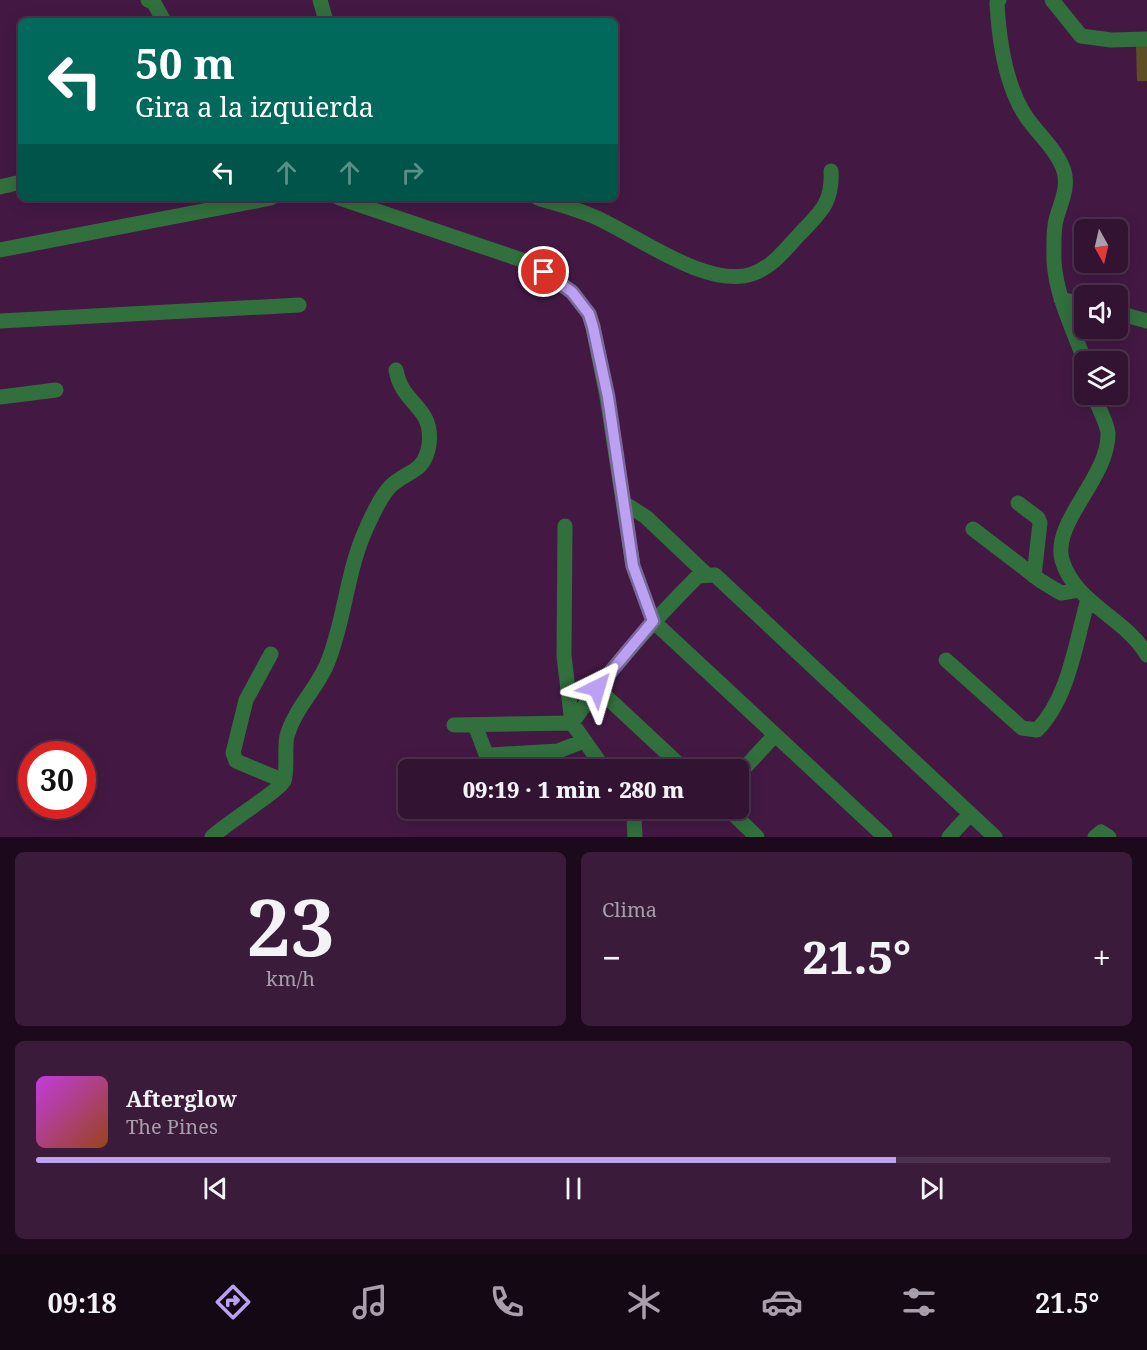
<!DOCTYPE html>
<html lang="es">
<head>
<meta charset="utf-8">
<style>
	body { margin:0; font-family:"Noto Serif",serif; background:#3a1c3a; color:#f1f3f6; height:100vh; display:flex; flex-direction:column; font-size:22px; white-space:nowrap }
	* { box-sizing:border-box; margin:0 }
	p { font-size:20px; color:#a89eac }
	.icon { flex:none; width:33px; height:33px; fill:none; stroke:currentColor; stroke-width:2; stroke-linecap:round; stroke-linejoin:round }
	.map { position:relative; height:837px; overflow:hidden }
	.side { display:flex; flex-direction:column; gap:15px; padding:15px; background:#1c0a1c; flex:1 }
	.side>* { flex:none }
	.banner { position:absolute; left:18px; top:18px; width:600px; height:183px; border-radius:9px; box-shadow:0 3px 15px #0003,0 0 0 2px #4d324d; background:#00695c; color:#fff; overflow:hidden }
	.needle { width:39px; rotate:172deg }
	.tools { position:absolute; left:1074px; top:219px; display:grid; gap:12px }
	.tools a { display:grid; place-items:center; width:54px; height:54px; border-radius:9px; background:#321332; box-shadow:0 3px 15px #0003,0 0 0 2px #4d324d; font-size:30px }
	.speed { position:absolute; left:18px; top:741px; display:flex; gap:12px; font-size:30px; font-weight:700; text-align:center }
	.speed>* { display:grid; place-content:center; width:78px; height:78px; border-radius:50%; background:#321332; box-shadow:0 3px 15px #0003,0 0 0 2px #4d324d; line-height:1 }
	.speed .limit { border:9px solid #d22; background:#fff; color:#111 }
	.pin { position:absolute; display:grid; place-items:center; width:51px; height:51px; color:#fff; margin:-26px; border:3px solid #fff; border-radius:50%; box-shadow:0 2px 6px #0007 }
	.me { position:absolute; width:66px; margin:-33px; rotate:40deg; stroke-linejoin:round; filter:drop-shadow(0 0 4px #0008) }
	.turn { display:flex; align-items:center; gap:21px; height:126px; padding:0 18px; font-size:27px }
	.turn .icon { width:78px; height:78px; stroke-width:2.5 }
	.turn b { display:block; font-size:42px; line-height:51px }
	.lanes { display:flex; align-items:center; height:57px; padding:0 18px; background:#0003; justify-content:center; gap:30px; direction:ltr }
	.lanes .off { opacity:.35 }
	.big { font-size:45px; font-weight:800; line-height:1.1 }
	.side .widget { flex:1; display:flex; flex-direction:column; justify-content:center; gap:9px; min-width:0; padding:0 21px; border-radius:9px; background:#3a1c3a }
	.side .dial { align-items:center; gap:0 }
	.dial b { font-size:78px; line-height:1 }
	.song { display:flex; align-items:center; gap:18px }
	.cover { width:72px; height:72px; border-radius:9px; background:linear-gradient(135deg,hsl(290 70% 55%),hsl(20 70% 35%)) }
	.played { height:6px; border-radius:3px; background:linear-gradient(90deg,#bca0f2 80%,#4d324d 80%) }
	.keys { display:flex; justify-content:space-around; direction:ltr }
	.heat { display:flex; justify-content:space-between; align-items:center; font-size:33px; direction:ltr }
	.side .tiles { flex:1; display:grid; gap:15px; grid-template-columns:1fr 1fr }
	.widget:last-child { grid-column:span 2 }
	.trip { position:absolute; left:398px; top:759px; width:351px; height:60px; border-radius:9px; background:#321332; box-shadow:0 3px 15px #0003,0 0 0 2px #4d324d; font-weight:800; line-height:60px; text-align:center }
	.menu { display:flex; height:96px; justify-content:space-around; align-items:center; background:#140814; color:#a89eac }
	.menu .icon { width:42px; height:42px }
	.menu .selected { color:#bca0f2 }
	.menu b { font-size:27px; color:#f1f3f6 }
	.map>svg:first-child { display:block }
</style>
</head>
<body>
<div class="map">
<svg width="1147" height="837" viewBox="0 0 1147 837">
	<rect width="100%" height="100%" fill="#431943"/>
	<path fill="#5f4e25" d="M1147 45V81H1137L1136 46Z"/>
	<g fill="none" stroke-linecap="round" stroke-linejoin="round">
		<path stroke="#316f3d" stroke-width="15" d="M148 0 154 3 164 21
			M320 0 326 21
			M999 0 997 3C999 41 1005 86 1027 118 1039 135 1057 150 1064 171 1069 188 1060 204 1056 220 1053 232 1054 248 1054 261 1056 296 1073 329 1085 362
			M1052 0 1081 36 1111 40 1147 39
			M0 187 21 182
			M339 198 528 262 572 292 589 314 593 327 607 397 633 566 653 621 885 837
			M538 198C557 204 577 209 595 217 636 235 707 289 752 274 771 268 784 251 797 237 818 214 833 205 831 171
			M0 250 271 198
			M1061 299 1084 305
			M1118 313 1147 321
			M0 321 299 305
			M1094 394C1097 407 1107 421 1108 433 1109 478 1052 521 1062 560 1075 604 1126 618 1147 655
			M0 397 56 390
			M624 503 646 517 706 574
			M1018 503 1038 518 1040 523 1034 576
			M565 526 564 656 572 723 605 770
			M973 529 1041 581 1061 593 1078 590
			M271 654 246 700 233 753 236 761 284 781
			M946 660 1022 728 1037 730C1069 698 1076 641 1088 599
			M597 688 685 770
			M454 725 572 723C609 670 652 622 698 576L715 575 995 837
			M475 725 486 754 489 755 558 751 584 741
			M738 775 774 736
			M630 808 634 817 635 837
			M727 808 757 837
			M212 837C224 825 280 790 284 781 288 768 284 750 287 736 295 708 316 690 327 664 345 621 346 573 366 529 372 516 378 501 388 489 404 470 424 476 429 445 434 405 402 406 396 370
			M949 837 970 814
			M1095 837 1101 832 1109 837"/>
	</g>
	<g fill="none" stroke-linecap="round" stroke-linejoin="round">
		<defs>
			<path id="route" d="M544 272 572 292 589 314 593 327 608 397 633 566 653 621 597 688"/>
		</defs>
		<use href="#route" stroke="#7a689d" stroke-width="15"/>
		<use href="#route" stroke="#bca0f2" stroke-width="10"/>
	</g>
</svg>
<div class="tools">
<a><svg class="needle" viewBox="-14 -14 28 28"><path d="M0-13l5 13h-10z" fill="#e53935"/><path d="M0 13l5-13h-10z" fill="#a89eac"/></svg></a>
<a><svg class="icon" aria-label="sound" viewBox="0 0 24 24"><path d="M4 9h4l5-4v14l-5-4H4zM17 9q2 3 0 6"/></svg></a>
<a><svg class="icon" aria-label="layers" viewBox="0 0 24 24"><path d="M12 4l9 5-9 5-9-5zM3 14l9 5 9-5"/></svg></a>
</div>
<div class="speed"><div class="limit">30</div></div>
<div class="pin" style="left:544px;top:272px;background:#d93025"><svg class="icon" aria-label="arrive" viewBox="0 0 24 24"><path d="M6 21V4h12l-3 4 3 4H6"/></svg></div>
<svg class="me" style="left:597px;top:688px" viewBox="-20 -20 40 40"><path d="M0-17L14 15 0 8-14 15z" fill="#bca0f2" stroke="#fff" stroke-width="4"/></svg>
<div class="trip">09:19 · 1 min · 280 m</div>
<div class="banner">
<div class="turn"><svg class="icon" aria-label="left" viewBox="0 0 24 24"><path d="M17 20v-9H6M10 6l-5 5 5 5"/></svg><div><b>50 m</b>Gira a la izquierda</div></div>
<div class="lanes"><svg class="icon" aria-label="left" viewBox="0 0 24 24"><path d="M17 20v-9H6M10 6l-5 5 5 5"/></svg><svg class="icon off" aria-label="ahead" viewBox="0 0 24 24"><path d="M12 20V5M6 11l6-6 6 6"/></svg><svg class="icon off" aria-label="ahead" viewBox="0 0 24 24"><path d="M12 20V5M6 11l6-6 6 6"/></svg><svg class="icon off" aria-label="right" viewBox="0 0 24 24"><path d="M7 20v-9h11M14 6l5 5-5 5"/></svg></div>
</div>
</div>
<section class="side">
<div class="tiles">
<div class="widget dial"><b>23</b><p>km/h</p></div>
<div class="widget"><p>Clima</p>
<div class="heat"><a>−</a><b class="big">21.5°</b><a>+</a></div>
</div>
<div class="widget">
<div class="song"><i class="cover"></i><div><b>Afterglow</b><p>The Pines</p></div></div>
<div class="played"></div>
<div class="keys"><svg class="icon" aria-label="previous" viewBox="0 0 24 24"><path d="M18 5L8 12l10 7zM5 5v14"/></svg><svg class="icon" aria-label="pause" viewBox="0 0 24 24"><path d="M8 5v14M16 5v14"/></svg><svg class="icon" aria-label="next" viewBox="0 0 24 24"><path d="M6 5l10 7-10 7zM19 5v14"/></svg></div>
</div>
</div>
</section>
<nav class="menu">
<b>09:18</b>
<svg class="icon selected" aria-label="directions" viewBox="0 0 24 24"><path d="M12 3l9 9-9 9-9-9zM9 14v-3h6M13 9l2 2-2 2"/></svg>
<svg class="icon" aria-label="music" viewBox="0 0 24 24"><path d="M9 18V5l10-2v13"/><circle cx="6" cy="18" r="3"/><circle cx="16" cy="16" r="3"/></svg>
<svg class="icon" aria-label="phone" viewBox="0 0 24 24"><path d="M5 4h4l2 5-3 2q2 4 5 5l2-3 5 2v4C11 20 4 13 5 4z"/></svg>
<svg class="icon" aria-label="climate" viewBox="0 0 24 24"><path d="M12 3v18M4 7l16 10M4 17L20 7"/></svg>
<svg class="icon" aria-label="car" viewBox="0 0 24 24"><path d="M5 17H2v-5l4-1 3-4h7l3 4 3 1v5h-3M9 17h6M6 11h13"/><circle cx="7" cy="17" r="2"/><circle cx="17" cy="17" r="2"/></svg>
<svg class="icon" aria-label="filters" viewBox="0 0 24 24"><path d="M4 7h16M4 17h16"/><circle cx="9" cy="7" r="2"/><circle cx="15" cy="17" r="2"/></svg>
<b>21.5°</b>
</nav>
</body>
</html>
